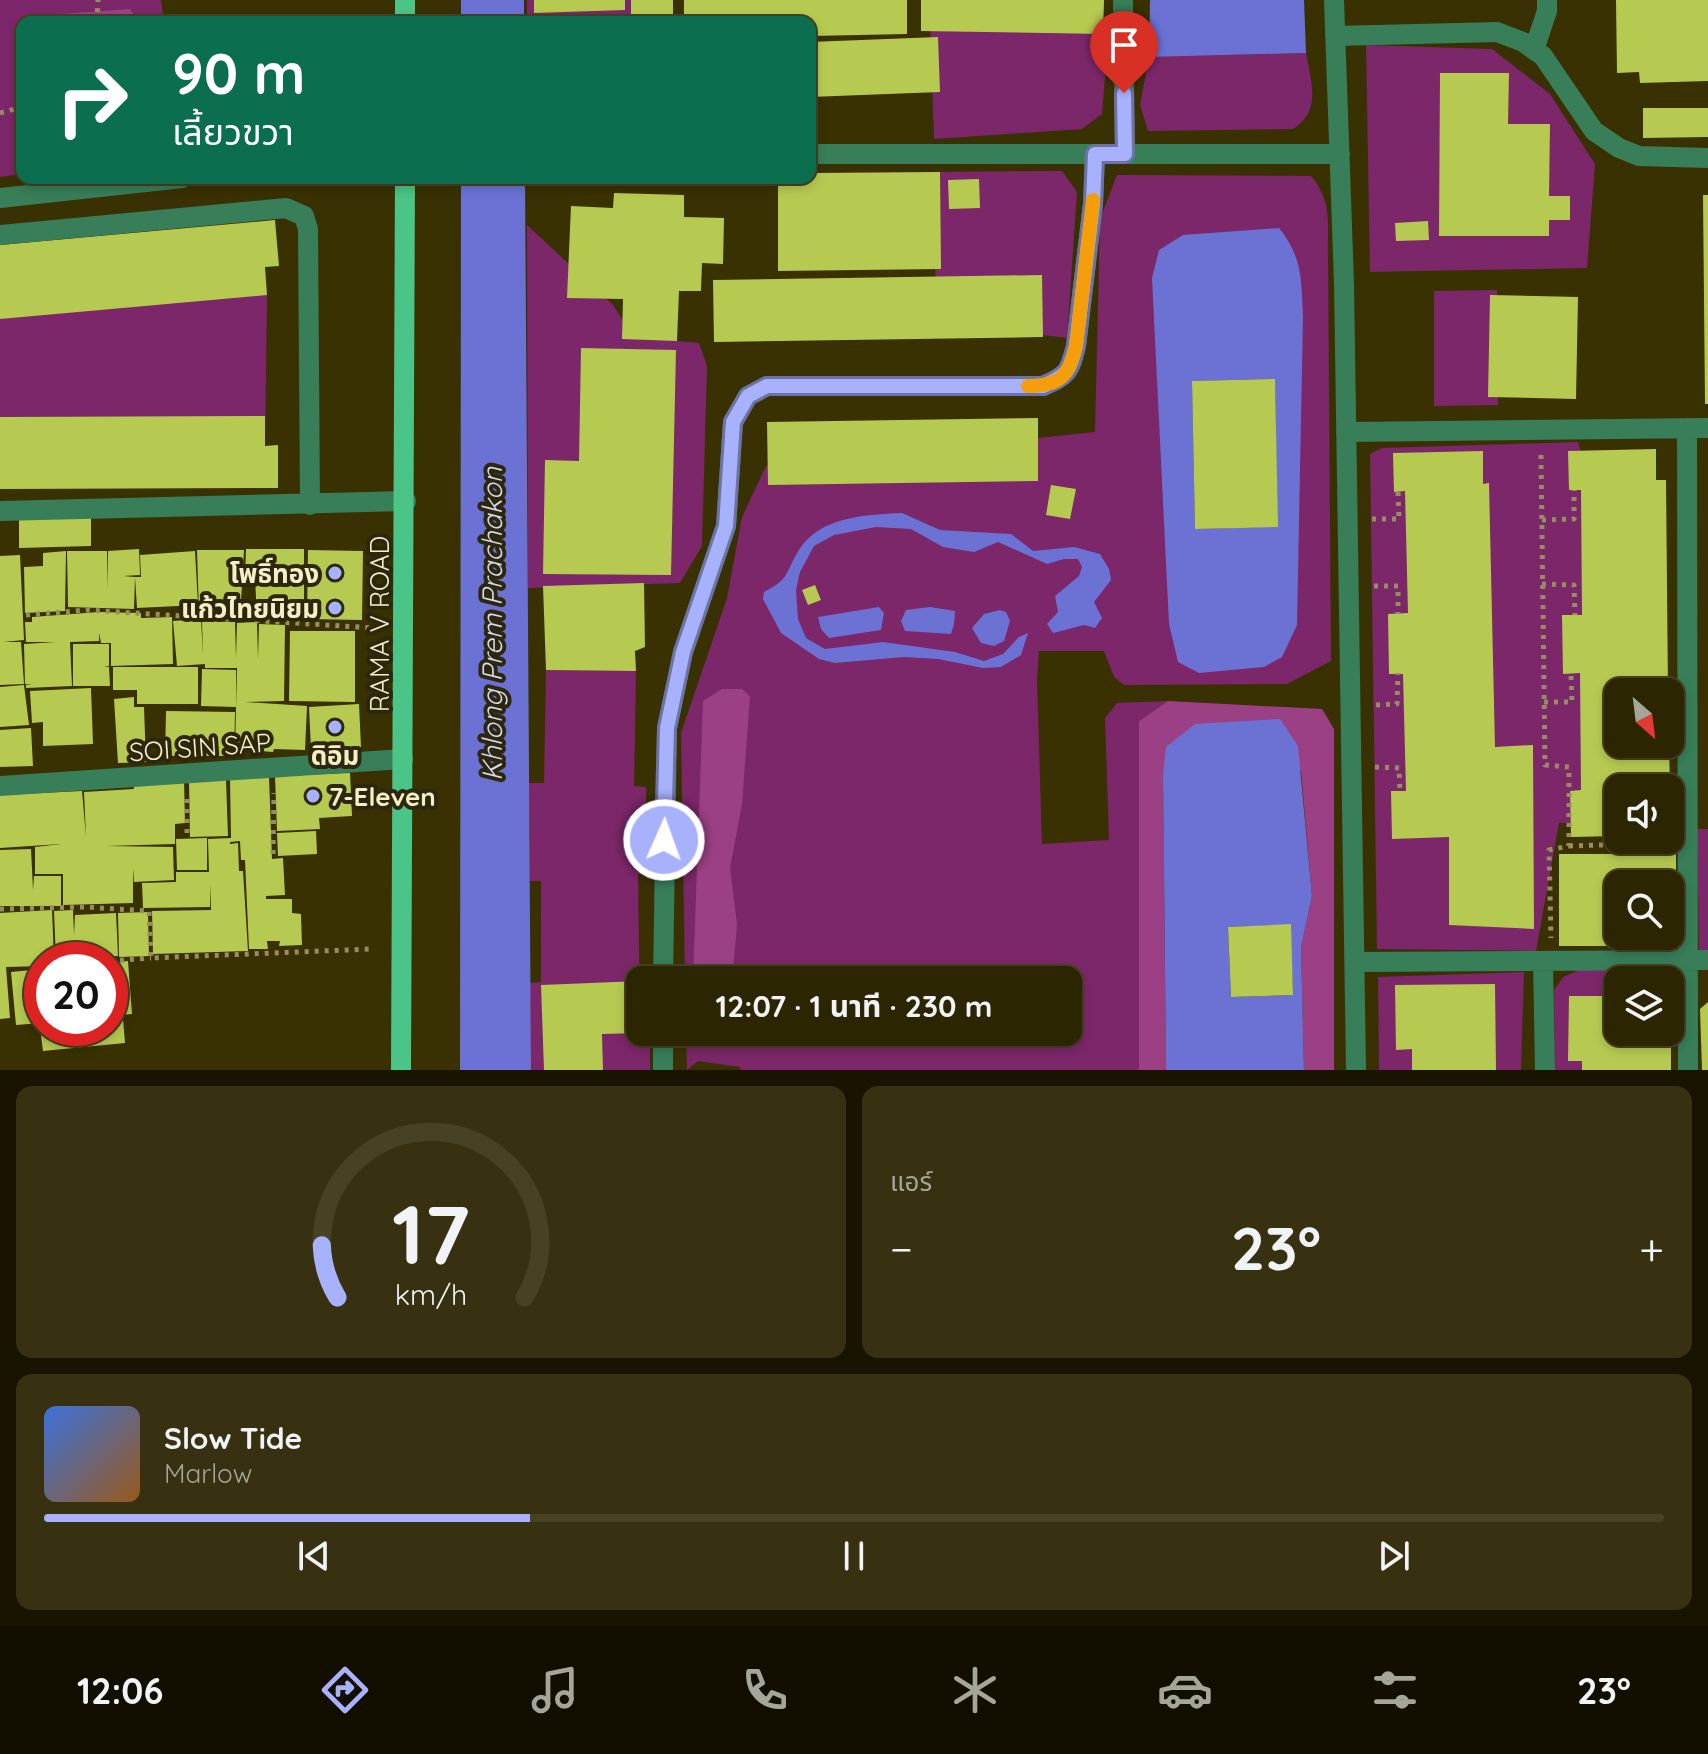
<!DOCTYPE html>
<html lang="th">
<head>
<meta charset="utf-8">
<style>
	body { margin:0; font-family:Quicksand,"Noto Sans Thai",sans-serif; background:#383111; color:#f1f3f6; height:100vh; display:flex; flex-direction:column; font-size:30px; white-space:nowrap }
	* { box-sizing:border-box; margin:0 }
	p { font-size:26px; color:#a6a599 }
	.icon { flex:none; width:44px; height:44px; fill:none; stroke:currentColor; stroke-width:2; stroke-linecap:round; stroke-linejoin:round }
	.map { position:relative; height:1070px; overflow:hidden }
	.sheet { display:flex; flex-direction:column; gap:16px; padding:16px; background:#181401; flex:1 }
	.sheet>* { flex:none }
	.guide { position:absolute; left:16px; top:16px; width:800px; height:168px; border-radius:16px; box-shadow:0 4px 12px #0003,0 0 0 2px #484224; background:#0b6e4f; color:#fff; overflow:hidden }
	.needle { width:52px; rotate:152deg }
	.controls { position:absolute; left:1604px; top:678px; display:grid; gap:16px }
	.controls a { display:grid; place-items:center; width:80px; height:80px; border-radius:16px; background:#2c2502; box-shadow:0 4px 12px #0003,0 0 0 2px #484224; font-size:40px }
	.speed { position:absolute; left:24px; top:942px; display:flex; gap:16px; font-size:40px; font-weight:700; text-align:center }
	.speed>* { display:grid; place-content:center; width:104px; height:104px; border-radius:50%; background:#2c2502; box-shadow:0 4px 12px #0003,0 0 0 2px #484224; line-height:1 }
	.speed .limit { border:12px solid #d22; background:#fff; color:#111 }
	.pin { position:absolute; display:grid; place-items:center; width:68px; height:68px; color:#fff; margin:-82px -34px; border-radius:50% 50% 50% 0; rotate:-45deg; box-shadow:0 0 8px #0007 }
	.pin .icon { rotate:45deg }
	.me { position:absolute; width:88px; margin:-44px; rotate:2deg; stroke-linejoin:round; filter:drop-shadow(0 0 6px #0008) }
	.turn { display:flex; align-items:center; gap:28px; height:168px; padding:0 24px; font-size:36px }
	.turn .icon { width:104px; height:104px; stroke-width:2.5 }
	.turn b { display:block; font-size:56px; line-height:68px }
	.big { font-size:60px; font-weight:700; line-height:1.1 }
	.sheet .widget { flex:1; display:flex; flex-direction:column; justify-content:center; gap:12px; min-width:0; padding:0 28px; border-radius:16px; background:#383111 }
	.sheet .dial { align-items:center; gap:0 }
	.dial svg { height:208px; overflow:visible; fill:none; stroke:#484224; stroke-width:7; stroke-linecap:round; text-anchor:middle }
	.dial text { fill:#f1f3f6; stroke:none }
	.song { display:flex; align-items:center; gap:24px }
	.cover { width:96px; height:96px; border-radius:12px; background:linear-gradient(135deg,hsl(220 70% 55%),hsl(30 70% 35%)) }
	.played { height:8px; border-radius:4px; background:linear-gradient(90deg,#a7b1fc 30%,#484224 30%) }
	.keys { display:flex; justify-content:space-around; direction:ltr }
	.heat { display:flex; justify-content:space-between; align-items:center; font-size:44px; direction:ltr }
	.sheet .tiles { flex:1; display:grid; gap:16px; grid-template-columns:1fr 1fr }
	.widget:last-child { grid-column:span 2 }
	.trip { position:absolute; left:626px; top:966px; width:456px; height:80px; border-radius:16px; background:#2c2502; box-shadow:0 4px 12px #0003,0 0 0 2px #484224; font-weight:700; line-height:80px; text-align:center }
	.tabs { display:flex; height:128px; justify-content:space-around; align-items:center; background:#120f01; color:#a6a599 }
	.tabs .icon { width:56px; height:56px }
	.tabs .current { color:#a7b1fc }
	.tabs b { font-size:36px; color:#f1f3f6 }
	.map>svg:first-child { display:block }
</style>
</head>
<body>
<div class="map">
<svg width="1708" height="1070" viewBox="0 0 1708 1070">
	<rect width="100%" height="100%" fill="#3a3103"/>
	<path fill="#7c2769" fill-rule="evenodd" d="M0 0H161L164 22H22V174L0 177Z
		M527 0H656L655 22H527Z
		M1110 17 1102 114 1082 129 934 139 930 25Z
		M1366 45 1492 49 1550 94 1595 164 1587 268 1370 272Z
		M1306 53C1311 82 1322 111 1293 129L1148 131 1140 105 1149 57Z
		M1062 171 1077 192 1067 338 1026 333 936 293 933 172Z
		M1117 175 1311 176C1333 203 1327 222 1328 255L1331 661 1287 684 1124 685 1114 677 1104 651H1039L1037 680 1042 844 1109 840 1105 718 1117 703 1168 701 1139 721V1070H741L740 1067 698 1061 687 1070 686 1032H1068V980H685L681 733 727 598 742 517 766 466 1095 432 1100 219Z
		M527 225 613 305 634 337 699 343 707 366 702 546 680 583 528 588Z
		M1497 290 1498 405 1434 406V291Z
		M267 295 265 446 0 457V307Z
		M1578 442 1592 488 1593 823H1559L1536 951 1377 949 1370 454 1382 448Z
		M546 670 636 671 634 786 646 787V873L638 874 640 1032H650V1070H531L530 983 541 982V881H530L529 783H544Z
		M1697 829H1708V950H1699Z
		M1584 968 1674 969 1669 1070H1555L1554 990 1563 977ZM1618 980H1670V1032H1618Z
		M1524 972 1521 1070H1379L1378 977Z"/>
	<path fill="#9c4086" d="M130 9 139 22H63L61 14Z
		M722 689H742L750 696 742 804 730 868 737 924 732 980H693L703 701Z
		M1168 701 1322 709 1334 729V1070H1304L1301 947 1312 896 1301 771 1163 775 1166 1070H1139V721Z"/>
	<path fill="#6b72d4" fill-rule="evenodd" d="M461 0H524V22H461Z
		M1150 0H1304L1306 53 1149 57Z
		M461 178H525L531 1070H460Z
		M1279 228C1303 258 1301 279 1303 316L1297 625 1282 657 1264 667 1199 673 1178 662 1169 624 1152 278 1159 250 1183 235ZM1275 379 1277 527 1195 529 1192 381Z
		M902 513 940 530 1011 534 1033 551 1074 547 1100 554 1109 569 1111 580 1094 602 1102 618 1095 628 1084 625 1053 633 1047 624 1058 612 1055 596 1079 576 1082 567 1078 559H1064L1047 564 998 542 974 552 943 547 911 529 876 527 834 535 814 546 800 572 796 590 798 619 806 638 825 649 883 642 955 652 984 661 1003 654 1019 637 1028 633 1021 655 1001 667 983 668 938 659 904 657 835 663 819 659 781 633 763 599 764 592C791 578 784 574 799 550 820 516 866 515 902 513Z
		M879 607 884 613 881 630 829 638 821 629 818 617Z
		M930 607 955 611 954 624 951 634 905 631 901 621 906 610Z
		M1000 610 1006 612 1010 621 1004 641 994 646 981 643 972 628 984 614Z
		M1280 719 1298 746 1312 896 1301 947 1304 1070H1166L1163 775 1166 747 1195 724ZM1290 925 1293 995 1231 997 1228 927Z"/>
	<path fill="#b6ca51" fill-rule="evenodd" d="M534 0H625V10L534 13Z
		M631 0H673V22H631Z
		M684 0H907V34L810 36V22H684Z
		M921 0H1104L1103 34 921 31Z
		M1616 0H1708V81L1640 83 1639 72 1617 73Z
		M938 37 940 92 810 97V42Z
		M1440 73H1509L1508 124H1550L1549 196H1570V220H1549V236H1439Z
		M1643 108H1708V137L1643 138Z
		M940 172 941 269 778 271V178H810V173Z
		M979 179 980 208 949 209 948 180Z
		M614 193 684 195V217L724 218 723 264 702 263 701 291H679L677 341 622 339 623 299 567 298 571 206 613 208Z
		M1703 195H1708V404H1705Z
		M275 220 279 266 265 267 267 295 0 319V245Z
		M1428 221 1429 240 1396 241 1395 223Z
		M1042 275 1043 337 714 342 713 280Z
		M1490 295 1578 297 1576 399 1488 397Z
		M581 348 676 350 671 575 543 574 545 460 579 461Z
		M1275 379 1278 527 1195 529 1192 381Z
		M265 416V446L278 445V488L0 489V417Z
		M1038 418V481L768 485 767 422Z
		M1656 449V480H1666L1668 692H1618V744H1669L1670 788H1618V836L1571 837 1570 791 1581 790 1580 673 1563 674 1562 615H1582L1581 490H1569L1568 451Z
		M1483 451V484L1489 483 1495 747 1533 745 1534 929 1449 925V837L1392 839 1391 791H1406L1403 674H1389L1388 614 1408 613 1405 491 1394 492 1393 453Z
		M1051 485 1076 489 1070 519 1046 515Z
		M91 514V546L19 548V516Z
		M139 549 140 575 123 576 135 577 134 609 68 607 67 551H107L108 589V551Z
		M246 549H304V615L257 617 255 578H245Z
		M197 550H244L241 602 236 603 237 614H199Z
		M308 550 363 551 362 620 307 619Z
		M66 551 65 611 25 613 24 567 43 566V553Z
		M195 551 198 605 137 608 135 577H141L140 555Z
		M20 555 24 640 3 642H21L24 684 0 685V556Z
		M644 583 645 647 635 651 636 671 546 670 543 586Z
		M815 585 821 600 808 605 802 590Z
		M99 612 141 613V618L172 617 173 664 111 666V643H101L99 633V641L70 642 72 686 26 688V685H32L25 684 24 644 56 642H26L25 622H32V617Z
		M201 619 203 656 202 621 235 622 236 658 237 623 257 622 258 659 259 624 285 625 284 701 245 702 307 706 305 750 274 749 273 752 235 749 237 668H205V664L177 666 173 621Z
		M290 631H355V702L289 701Z
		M73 644H109V666L104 667H109L110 686H73Z
		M113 667H198V704H137V690H113Z
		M202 669 236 670V707L201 706Z
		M24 685 29 725 0 727V687Z
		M91 688 93 744 43 746V722L32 723 30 691Z
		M134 697V707H144L146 762 118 763 114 699Z
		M359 704 361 747 311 749 309 707Z
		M166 711 235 712 234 756H165Z
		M31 728 33 766 0 767V730Z
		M350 773 352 816 319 818 320 829 277 831 275 776Z
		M269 777 272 859 283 858 285 895 266 896V899H292V913L301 914 302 945 279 946 280 941H267L268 949H249L245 860H241L240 841 230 842V844L238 843 239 871H243L248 951 153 954 152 911 211 910V885L210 907 143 908 142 883 176 882V872H209L208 839 231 838 230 779Z
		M184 780 185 823 175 824V844L106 846 173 847 174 880 134 882 133 868V903L63 905V874H35V847L61 844 0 848V795L82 791 86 837 84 792 134 789 133 783Z
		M226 780 228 836 190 837 189 781Z
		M316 831 317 854 278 856 277 833Z
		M207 838V870H177L176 839Z
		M31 849 33 890 34 876H61V906H0V850Z
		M1559 854H1676V946H1559ZM1618 884H1670V936H1618Z
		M52 910 54 960H42V966L6 967 10 1018 0 1019V913Z
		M73 910 74 935 75 915 116 913 118 956 56 960 54 911Z
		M148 912 149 956 119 957 118 913Z
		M1291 924 1293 995 1231 997 1228 927Z
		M128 961 132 1014 110 1016V963Z
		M42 969V1023L16 1025 11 972Z
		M640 981V1033L602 1034 603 1070H544L541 985Z
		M1495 984 1496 1070H1412V1049L1396 1050 1395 985Z
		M1569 996H1618V1032H1671V1070H1582V1061H1568Z
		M1708 1002V1070H1702L1700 1009Z
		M123 1019 125 1043 43 1051 40 1028H110V1020Z"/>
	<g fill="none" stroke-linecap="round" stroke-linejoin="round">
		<path stroke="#968d63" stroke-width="5" stroke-dasharray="4 6" stroke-linecap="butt" d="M97 22 98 0
			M0 113 22 107
			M1541 455 1545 765 1569 767V846L1549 850 1551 938
			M1372 519H1399L1398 492
			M1542 520 1574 519V490
			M1542 584 1574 585 1575 615
			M1374 586H1398V614
			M26 615 87 610 374 628
			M1544 702H1572L1571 673
			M1376 705 1397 704 1398 673
			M1375 767 1399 768 1400 791
			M187 799V838
			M1569 846 1664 843
			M273 854 274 793
			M0 909 84 907 149 911 151 958 370 949
			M110 961 151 958"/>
		<path stroke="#377e59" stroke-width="20" d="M1123 0 1125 154
			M1334 0 1344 283 1356 1070
			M1335 36 1497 32 1523 42 1543 56 1594 131 1619 148 1639 156 1708 158
			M1534 50 1547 11V0
			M810 154H1340
			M0 198 182 178
			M0 235 286 208 304 216 308 229 310 505
			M1687 428 1688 1070
			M1346 432 1708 428
			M0 511 406 501
			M0 786 403 759
			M1543 961 1545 1070
			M1356 962 1708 960
			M663 980 667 728 683 652 726 526 733 422 748 396 767 386H1043C1068 375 1070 372 1076 346L1093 204 1095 154
			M663 1032V1070"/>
		<path stroke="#4ac487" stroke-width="20" d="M405 0V22
			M401 1070 405 178"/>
	</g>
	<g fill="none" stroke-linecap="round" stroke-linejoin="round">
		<defs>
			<path id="route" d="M664 840 667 728 683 652 726 526 733 422 748 396 767 386H1043C1068 375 1069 372 1076 346L1093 204 1095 154H1125L1124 93"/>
		</defs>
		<use href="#route" stroke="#6d73a4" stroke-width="20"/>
		<use href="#route" stroke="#a7b1fc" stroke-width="14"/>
		<path stroke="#f59e0b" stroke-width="14" d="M1028 386C1060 386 1069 376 1076 346L1093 200"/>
	</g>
	<g fill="#a7b1fc" stroke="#2d270e" stroke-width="3">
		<circle cx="335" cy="573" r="8"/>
		<circle cx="335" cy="608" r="8"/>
		<circle cx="335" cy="727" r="8"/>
		<circle cx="313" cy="796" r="8"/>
	</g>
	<g text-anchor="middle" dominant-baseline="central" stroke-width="8" stroke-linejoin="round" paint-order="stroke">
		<g font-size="26" font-weight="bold" fill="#f6eec7" stroke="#2d270e" text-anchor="end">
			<text x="319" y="573">โพธิ์ทอง</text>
			<text x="319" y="608">แก้วไทยนิยม</text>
			<text x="335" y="755" text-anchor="middle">ดิอิม</text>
			<text x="329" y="796" text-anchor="start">7-Eleven</text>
		</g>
		<g font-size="26" fill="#f6eec7" stroke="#2d270e">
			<text transform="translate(379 624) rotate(-90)">RAMA V ROAD</text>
			<text transform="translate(200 747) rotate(-4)">SOI SIN SAP</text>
		</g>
		<g font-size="28" font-style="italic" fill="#d5daf3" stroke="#2d270e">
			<text transform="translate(491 624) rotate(-90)">Khlong Prem Prachakon</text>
		</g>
	</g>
</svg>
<div class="controls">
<a><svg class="needle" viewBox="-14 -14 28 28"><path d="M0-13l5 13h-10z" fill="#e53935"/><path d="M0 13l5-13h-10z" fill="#a6a599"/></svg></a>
<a><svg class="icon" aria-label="sound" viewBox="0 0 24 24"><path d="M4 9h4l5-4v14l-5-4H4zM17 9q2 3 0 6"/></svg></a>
<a><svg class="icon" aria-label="search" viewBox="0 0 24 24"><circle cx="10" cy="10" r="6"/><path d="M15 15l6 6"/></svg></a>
<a><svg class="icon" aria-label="layers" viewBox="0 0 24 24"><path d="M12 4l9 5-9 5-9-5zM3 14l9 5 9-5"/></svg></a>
</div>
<div class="speed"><div class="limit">20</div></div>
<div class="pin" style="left:1124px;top:93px;background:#d93025"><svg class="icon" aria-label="arrive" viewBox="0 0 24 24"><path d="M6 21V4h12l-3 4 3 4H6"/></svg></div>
<svg class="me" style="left:664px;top:840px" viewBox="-20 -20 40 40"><circle r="17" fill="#a7b1fc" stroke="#fff" stroke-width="3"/><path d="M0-11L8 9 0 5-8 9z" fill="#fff"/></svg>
<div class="trip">12:07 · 1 นาที · 230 m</div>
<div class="guide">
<div class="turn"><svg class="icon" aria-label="right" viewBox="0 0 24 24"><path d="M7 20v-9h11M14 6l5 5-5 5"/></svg><div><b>90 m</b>เลี้ยวขวา</div></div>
</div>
</div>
<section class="sheet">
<div class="tiles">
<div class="widget dial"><svg viewBox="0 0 100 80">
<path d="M14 69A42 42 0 1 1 86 69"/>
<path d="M14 69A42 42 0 0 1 8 49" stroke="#a7b1fc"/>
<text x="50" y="56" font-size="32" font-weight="700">17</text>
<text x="50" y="72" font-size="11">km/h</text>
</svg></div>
<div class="widget"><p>แอร์</p>
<div class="heat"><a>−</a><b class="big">23°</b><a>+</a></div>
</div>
<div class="widget">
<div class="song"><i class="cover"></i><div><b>Slow Tide</b><p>Marlow</p></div></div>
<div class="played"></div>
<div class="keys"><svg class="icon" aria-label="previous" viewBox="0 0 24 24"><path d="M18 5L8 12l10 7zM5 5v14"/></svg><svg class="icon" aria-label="pause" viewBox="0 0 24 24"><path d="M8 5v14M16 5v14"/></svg><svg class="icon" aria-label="next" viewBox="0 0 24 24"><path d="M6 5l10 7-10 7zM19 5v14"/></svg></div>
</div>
</div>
</section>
<nav class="tabs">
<b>12:06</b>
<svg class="icon current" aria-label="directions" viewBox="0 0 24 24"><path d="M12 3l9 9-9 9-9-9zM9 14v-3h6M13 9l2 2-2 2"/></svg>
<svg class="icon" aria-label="music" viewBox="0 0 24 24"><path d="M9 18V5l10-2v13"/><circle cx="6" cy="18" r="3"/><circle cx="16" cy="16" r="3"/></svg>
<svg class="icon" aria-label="phone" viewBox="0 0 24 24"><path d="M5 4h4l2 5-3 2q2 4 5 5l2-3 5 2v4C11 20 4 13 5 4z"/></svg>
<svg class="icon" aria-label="climate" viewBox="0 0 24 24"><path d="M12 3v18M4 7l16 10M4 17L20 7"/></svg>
<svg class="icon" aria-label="car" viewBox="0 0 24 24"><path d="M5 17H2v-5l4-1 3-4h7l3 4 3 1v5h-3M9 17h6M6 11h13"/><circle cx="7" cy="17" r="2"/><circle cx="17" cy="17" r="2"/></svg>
<svg class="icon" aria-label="filters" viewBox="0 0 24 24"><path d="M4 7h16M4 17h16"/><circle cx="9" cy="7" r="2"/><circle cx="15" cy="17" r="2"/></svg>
<b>23°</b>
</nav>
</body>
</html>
